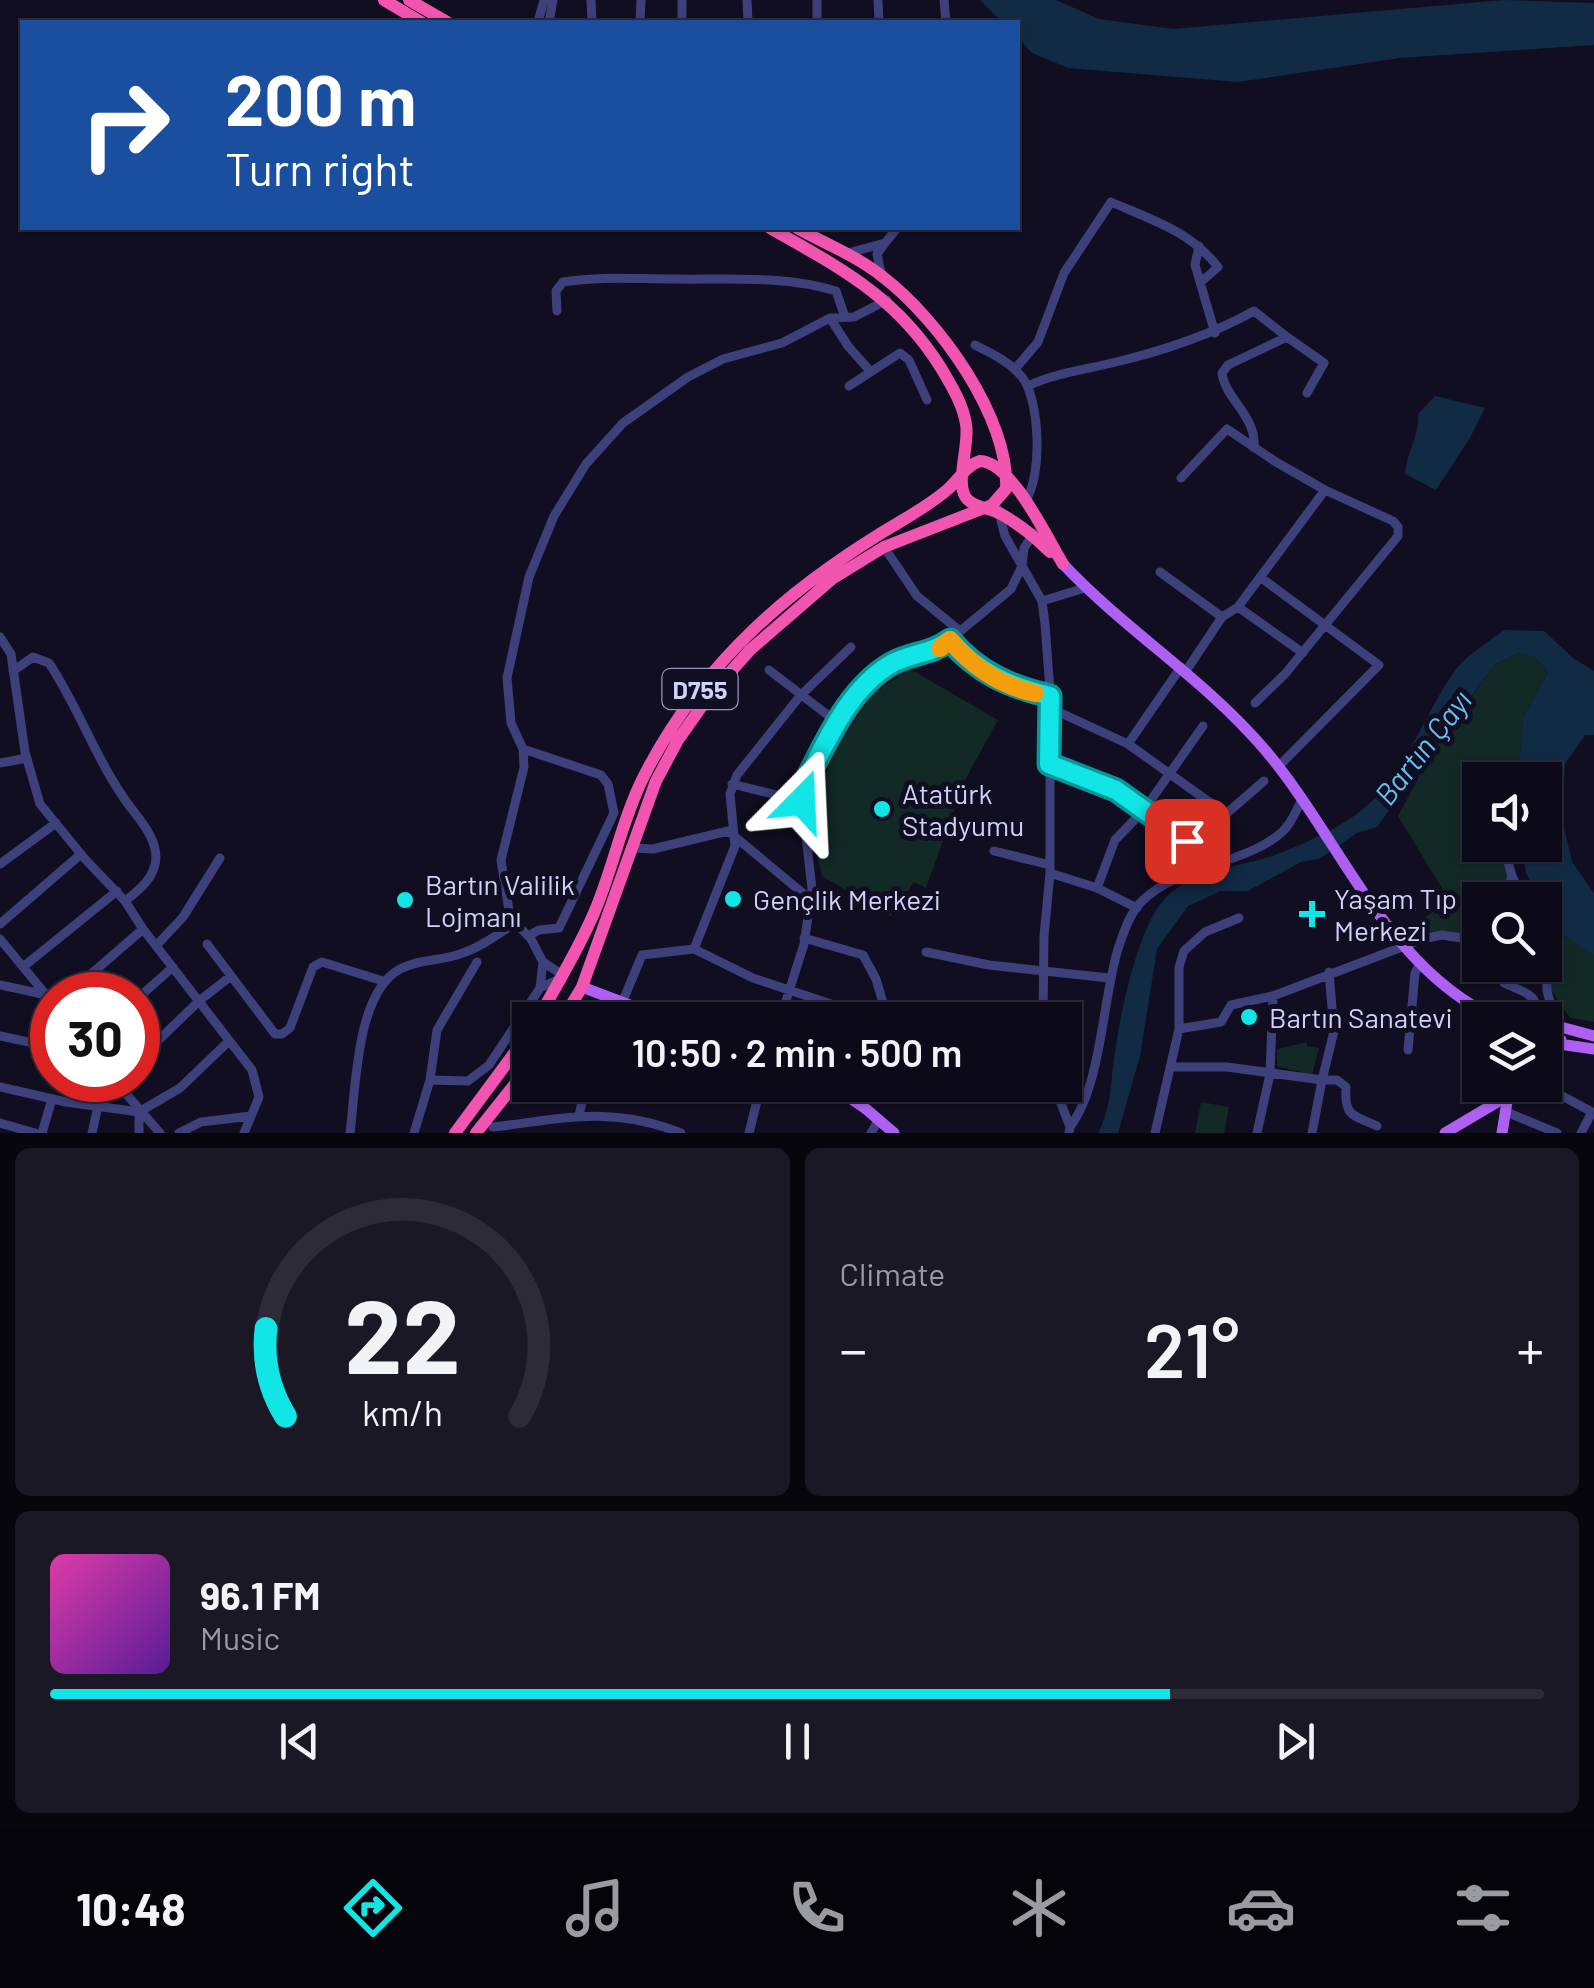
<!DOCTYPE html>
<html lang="en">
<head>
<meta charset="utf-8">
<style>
	body { margin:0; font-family:Barlow,sans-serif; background:#1a1825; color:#f1f3f6; height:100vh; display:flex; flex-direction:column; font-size:38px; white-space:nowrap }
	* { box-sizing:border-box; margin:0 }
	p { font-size:32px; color:#9a9aa2 }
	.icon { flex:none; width:55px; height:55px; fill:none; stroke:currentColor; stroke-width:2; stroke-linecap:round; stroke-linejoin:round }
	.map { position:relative; height:1133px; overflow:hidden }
	.panel { display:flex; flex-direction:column; gap:15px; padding:15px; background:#07060d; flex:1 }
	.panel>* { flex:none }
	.banner { position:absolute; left:20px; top:20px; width:1000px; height:210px; border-radius:0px; box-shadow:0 2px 8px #0004,0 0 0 2px #2c2b37; background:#1a4fa0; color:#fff; overflow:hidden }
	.buttons { position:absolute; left:1462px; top:762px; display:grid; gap:20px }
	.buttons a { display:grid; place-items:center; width:100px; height:100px; border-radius:0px; background:#0c0a18; box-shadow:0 2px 8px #0004,0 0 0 2px #2c2b37; font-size:50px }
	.speed { position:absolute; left:30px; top:972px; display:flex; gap:20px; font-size:50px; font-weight:700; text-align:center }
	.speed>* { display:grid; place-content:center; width:130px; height:130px; border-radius:50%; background:#0c0a18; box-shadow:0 2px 8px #0004,0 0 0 2px #2c2b37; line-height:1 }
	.speed .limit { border:15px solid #d22; background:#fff; color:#111 }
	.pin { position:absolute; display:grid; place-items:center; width:85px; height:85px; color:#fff; margin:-42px; border-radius:20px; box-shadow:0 5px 15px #0006 }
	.me { position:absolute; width:110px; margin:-55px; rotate:21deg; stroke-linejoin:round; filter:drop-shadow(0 0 8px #0008) }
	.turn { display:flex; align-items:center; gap:35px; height:210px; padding:0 40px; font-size:45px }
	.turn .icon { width:130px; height:130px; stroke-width:2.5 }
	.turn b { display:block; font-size:70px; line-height:85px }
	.big { font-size:75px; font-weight:600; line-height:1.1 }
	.panel .card { flex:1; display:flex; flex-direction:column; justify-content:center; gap:15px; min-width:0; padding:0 35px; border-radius:15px; background:#1a1825 }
	.panel .dial { align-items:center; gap:0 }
	.dial svg { height:260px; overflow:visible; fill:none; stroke:#2c2b37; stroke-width:7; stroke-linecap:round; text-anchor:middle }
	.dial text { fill:#f1f3f6; stroke:none }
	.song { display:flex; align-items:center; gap:30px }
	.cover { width:120px; height:120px; border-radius:15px; background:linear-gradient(135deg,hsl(320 70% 55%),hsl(270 70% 35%)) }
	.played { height:10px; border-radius:5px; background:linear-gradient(90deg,#12e5e6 75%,#2c2b37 75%) }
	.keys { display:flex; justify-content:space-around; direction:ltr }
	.heat { display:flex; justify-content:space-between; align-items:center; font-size:55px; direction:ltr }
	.panel .tiles { flex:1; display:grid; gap:15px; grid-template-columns:1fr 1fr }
	.card:last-child { grid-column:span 2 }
	.trip { position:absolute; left:512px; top:1002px; width:570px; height:100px; border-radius:0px; background:#0c0a18; box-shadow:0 2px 8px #0004,0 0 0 2px #2c2b37; font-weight:600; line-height:100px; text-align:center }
	.menu { display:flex; height:160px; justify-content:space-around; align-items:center; background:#05040a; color:#9a9aa2 }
	.menu .icon { width:70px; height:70px }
	.menu .current { color:#12e5e6 }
	.menu b { font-size:45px; color:#f1f3f6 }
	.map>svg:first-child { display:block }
</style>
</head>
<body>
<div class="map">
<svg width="1594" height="1133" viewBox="0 0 1594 1133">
	<rect width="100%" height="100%" fill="#100e20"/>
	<path fill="#122926" d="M1518 653 1535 657 1548 673 1523 717 1518 780H1480V845H1503L1512 876 1509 900H1480V941L1423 939 1415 925 1440 906 1443 890 1398 816 1433 751 1494 665Z
		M910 669 998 720 965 780 926 888 914 882 891 916 822 876 811 827V805L840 742 873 694Z
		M1558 932 1594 956V1022L1570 1018 1550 988Z
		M1307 1042V1046L1319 1048 1312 1075 1277 1066V1049Z
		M1201 1102 1229 1107 1224 1133H1195Z"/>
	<path fill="#122b45" d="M980 0H1056L1099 19 1173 29 1503 0 1594 3V45L1400 58 1238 82 1068 68 1032 53 1018 38V22H1002Z
		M1435 396 1485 408 1470 438 1436 490 1405 474C1406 453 1420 435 1418 414Z
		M1504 630 1544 631 1573 658 1594 671V735H1585L1565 764 1562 818 1572 862 1594 893V956C1572 941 1547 929 1545 900H1541L1526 873 1522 845H1545V780H1518L1523 717 1548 673 1535 657 1518 653 1494 665 1377 827 1357 833 1319 859 1301 862 1248 891H1221L1188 906 1157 949 1140 1056 1118 1133H1098C1110 1110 1110 1092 1113 1067 1118 1024 1133 949 1155 912 1181 867 1240 870 1283 852 1307 842 1337 829 1358 813 1403 780 1421 720 1452 675 1463 657 1487 643 1504 630Z"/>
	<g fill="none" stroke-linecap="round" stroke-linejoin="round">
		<path stroke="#3d407b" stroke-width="9" d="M591 0 592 22
			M682 0V22
			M747 0 748 22
			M878 0 879 22
			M944 0 946 22
			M538 22 544 0
			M549 22 553 0
			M640 22 641 0
			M817 22V0
			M1199 246 1195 265 1215 333
			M848 253 885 243 897 228
			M881 273 877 254 885 243
			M557 311 556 291 563 282C600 276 635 279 672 279 726 280 784 275 836 291L845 317
			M830 318 848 346 870 371
			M1287 337 1324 363 1307 393
			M975 345C991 353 1010 362 1022 377 1040 400 1043 477 1025 501
			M1015 369 1038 342 1064 273 1111 202C1152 220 1190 231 1218 267L1201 282
			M849 386 900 353 909 360 927 400
			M1028 386C1055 373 1084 370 1112 363 1163 351 1209 336 1254 311L1287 337 1228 365 1222 373C1225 399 1257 416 1254 448
			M1181 478 1227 429 1276 462 1325 490 1238 607
			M998 509 1005 536 1042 601 1045 624 1050 691V873L1044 936 1043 1020
			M884 547 917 596 960 631
			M1160 572 1222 617
			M1260 577 1379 665 1278 767
			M1042 601 1085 588
			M0 637 11 654 25 752 40 804 85 859 125 901 143 929 252 1070 259 1097 244 1133
			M949 640C976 671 1010 688 1050 696
			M769 670 838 723
			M13 671 33 657 49 663C79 708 96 760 128 804 140 820 156 837 156 858 155 878 139 890 125 901
			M1186 671 1222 617 1238 607 1303 653
			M1255 703 1285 674 1398 536V527L1393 521 1325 490
			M1050 708 1128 744 1226 814
			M1128 744 1181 667
			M523 749 601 775 608 784 614 813 559 928 539 930 528 936
			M0 763 27 758
			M1049 764 1116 790 1187 841 1226 814 1264 781
			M732 784 802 801
			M1503 845 1512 876 1524 900
			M631 848 653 849 728 831 811 900
			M994 851 1050 865
			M0 864 56 823
			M1050 873 1097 888 1137 908
			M1097 888 1115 840 1144 810 1203 726
			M1509 900 1511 878
			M0 924 81 854
			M804 938 863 955 876 979 888 1020
			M0 939 52 1002
			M1545 943C1554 961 1543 978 1548 995 1551 1007 1558 1015 1559 1028
			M207 944 275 1034H282L290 1028 313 967 322 962 383 981
			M156 946 183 917 220 858
			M694 949 735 846 730 794 737 775 800 696 851 647
			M926 952 989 965 1109 978
			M1501 965 1504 983C1523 992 1542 994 1535 1020
			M23 967 117 891
			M0 985 47 995
			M540 988 543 962 531 939 510 917 501 860 524 767 523 749 511 723 507 678 529 577 554 516 586 464 623 423 688 377 723 359 782 343 830 318 854 317 887 300
			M67 995 143 929
			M138 998 173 967
			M622 1003 642 955 694 949 753 978 879 1020
			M601 1020 606 997
			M780 1020 804 944 812 889 801 792 832 732 861 688 892 663 940 648 1011 589 1022 566 1024 548 1034 533
			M1179 1029 1221 1022 1231 1005 1273 996 1423 939 1442 935 1480 941
			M0 1036 52 1047
			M1408 1050 1415 973 1420 963
			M138 1060 199 1001 231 976
			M1170 1067H1227L1322 1080 1334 1031 1329 972
			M114 1080 160 1133
			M430 1080 437 1030 477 962
			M1054 1085 1070 1127 1069 1133
			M1542 1085 1594 1113
			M0 1087 66 1102 139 1112 180 1088 229 1041
			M1504 1111 1557 1133
			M139 1112V1133
			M579 1115 586 1085
			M0 1123 35 1133
			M493 1127C562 1119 612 1105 681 1133
			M1070 1127C1102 1084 1102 1001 1118 949 1124 932 1129 914 1142 901 1181 863 1253 864 1286 828 1292 820 1297 810 1301 801
			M42 1133 52 1099
			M92 1133 98 1106
			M179 1133 201 1122 251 1116
			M350 1133C356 1087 356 993 400 969 418 959 441 961 460 954 479 948 497 935 514 924
			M414 1133 430 1080 468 1081 489 1065 540 988 561 978 558 972 543 962
			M749 1133 761 1085
			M871 1133 878 1121
			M1155 1133 1179 1029V967L1184 951 1205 932 1239 918
			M1257 1133 1270 1074 1273 996
			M1312 1133 1322 1080H1337L1346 1087C1344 1117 1353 1115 1377 1126
			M1581 1133 1592 1112"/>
		<path stroke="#ae60f3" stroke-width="11" d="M1063 564C1126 631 1206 680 1266 751 1341 840 1387 970 1500 1020
			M582 987 669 1020
			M1545 1027 1553 1025 1594 1036
			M1545 1042 1594 1049
			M1545 1071 1561 1040
			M831 1085 866 1109 894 1133
			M1445 1133 1526 1085
			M1502 1133 1508 1096"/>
		<path stroke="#f255af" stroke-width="12" d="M384 0 421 22
			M409 0 447 22
			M770 228C840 268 896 296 941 368 951 385 963 404 966 424 970 445 954 485 967 499 975 508 991 508 1001 514 1019 524 1036 538 1050 552
			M537 1020C557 985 578 950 594 913 613 869 622 820 643 778 702 661 792 585 903 520 918 511 933 502 947 490 959 480 965 466 980 461 1012 462 1047 538 1063 564
			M562 1020 582 987 656 781 678 740 709 696 750 650 832 579 884 547 992 505 1006 489C1010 418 938 319 883 277 857 256 826 244 797 228
			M455 1133 530 1032
			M476 1133 530 1065"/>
	</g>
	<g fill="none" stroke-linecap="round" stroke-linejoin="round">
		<defs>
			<path id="route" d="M802 801 800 792C824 748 846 690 891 664 910 653 932 654 950 640 977 672 1010 687 1050 696L1049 764 1116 790 1187 841"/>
		</defs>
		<use href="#route" stroke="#0c9596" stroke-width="25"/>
		<use href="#route" stroke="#12e5e6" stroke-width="18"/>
		<path stroke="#f59e0b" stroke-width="18" d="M940 648 950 640C972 666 1001 686 1035 693"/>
	</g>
	<g fill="#12e5e6" stroke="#100e20" stroke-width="4">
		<circle cx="882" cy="809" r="10"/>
		<circle cx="733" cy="899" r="10"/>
		<circle cx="405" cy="900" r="10"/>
		<path d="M1307 899h10v10h10v10h-10v10h-10v-10h-10v-10h10z"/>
		<circle cx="1249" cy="1017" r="10"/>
	</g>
	<g text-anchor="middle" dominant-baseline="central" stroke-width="10" stroke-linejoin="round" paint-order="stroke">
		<rect fill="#100e20" stroke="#9896b9" stroke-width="2.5" x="662.5" y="669" width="75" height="40" rx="8"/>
		<g font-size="25" font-weight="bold" fill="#d2d1fb">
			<text x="700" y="689">D755</text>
		</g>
		<g font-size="28" fill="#d2d1fb" stroke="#100e20" text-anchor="start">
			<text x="902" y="793">Atatürk<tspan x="902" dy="32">Stadyumu</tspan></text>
			<text x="425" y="884">Bartın Valilik<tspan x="425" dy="32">Lojmanı</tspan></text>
			<text x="1334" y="898">Yaşam Tıp<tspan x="1334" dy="32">Merkezi</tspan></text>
			<text x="753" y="899">Gençlik Merkezi</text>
			<text x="1269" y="1017">Bartın Sanatevi</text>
		</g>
		<g font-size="30" font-style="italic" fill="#67bff3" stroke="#100e20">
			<text transform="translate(1422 747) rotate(-52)">Bartın Çayı</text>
		</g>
	</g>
</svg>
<div class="buttons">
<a><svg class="icon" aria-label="sound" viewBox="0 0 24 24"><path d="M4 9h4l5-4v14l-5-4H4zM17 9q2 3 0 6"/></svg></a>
<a><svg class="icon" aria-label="search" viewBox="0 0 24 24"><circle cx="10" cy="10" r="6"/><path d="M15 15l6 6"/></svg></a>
<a><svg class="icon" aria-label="layers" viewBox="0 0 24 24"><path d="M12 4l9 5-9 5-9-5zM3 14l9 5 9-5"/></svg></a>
</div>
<div class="speed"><div class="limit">30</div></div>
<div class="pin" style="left:1187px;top:841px;background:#d93025"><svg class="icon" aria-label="arrive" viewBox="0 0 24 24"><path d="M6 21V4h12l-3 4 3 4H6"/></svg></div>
<svg class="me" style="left:802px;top:801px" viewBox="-20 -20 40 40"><path d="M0-17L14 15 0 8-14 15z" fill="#12e5e6" stroke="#fff" stroke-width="4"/></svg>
<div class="trip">10:50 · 2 min · 500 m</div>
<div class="banner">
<div class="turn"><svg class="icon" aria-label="right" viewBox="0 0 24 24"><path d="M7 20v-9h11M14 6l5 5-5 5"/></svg><div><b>200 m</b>Turn right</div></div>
</div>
</div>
<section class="panel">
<div class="tiles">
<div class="card dial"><svg viewBox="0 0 100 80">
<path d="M14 69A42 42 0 1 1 86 69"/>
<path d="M14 69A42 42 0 0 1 8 42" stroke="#12e5e6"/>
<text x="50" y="56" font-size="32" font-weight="700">22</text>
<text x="50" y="72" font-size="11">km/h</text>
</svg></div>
<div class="card"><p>Climate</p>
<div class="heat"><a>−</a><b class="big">21°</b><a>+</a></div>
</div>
<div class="card">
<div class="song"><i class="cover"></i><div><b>96.1 FM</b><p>Music</p></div></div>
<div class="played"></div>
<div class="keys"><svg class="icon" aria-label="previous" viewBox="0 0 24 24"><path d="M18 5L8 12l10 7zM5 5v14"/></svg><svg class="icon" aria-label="pause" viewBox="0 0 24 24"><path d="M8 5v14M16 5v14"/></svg><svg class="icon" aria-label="next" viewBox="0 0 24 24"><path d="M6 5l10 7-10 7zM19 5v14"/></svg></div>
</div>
</div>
</section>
<nav class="menu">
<b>10:48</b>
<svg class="icon current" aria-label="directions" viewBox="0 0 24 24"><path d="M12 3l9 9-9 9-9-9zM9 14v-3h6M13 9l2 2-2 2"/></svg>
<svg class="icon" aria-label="music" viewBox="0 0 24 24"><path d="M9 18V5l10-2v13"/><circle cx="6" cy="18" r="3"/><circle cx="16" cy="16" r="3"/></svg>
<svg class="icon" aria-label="phone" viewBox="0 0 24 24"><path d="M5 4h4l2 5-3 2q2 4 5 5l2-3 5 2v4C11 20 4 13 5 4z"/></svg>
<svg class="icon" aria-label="climate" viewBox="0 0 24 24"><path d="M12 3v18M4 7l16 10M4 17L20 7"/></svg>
<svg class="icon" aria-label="car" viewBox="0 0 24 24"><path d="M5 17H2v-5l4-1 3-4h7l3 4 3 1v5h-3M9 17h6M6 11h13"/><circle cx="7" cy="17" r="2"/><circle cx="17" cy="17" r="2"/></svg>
<svg class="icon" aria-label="filters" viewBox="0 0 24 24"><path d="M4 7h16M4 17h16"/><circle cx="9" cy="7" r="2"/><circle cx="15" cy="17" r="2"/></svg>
</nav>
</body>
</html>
